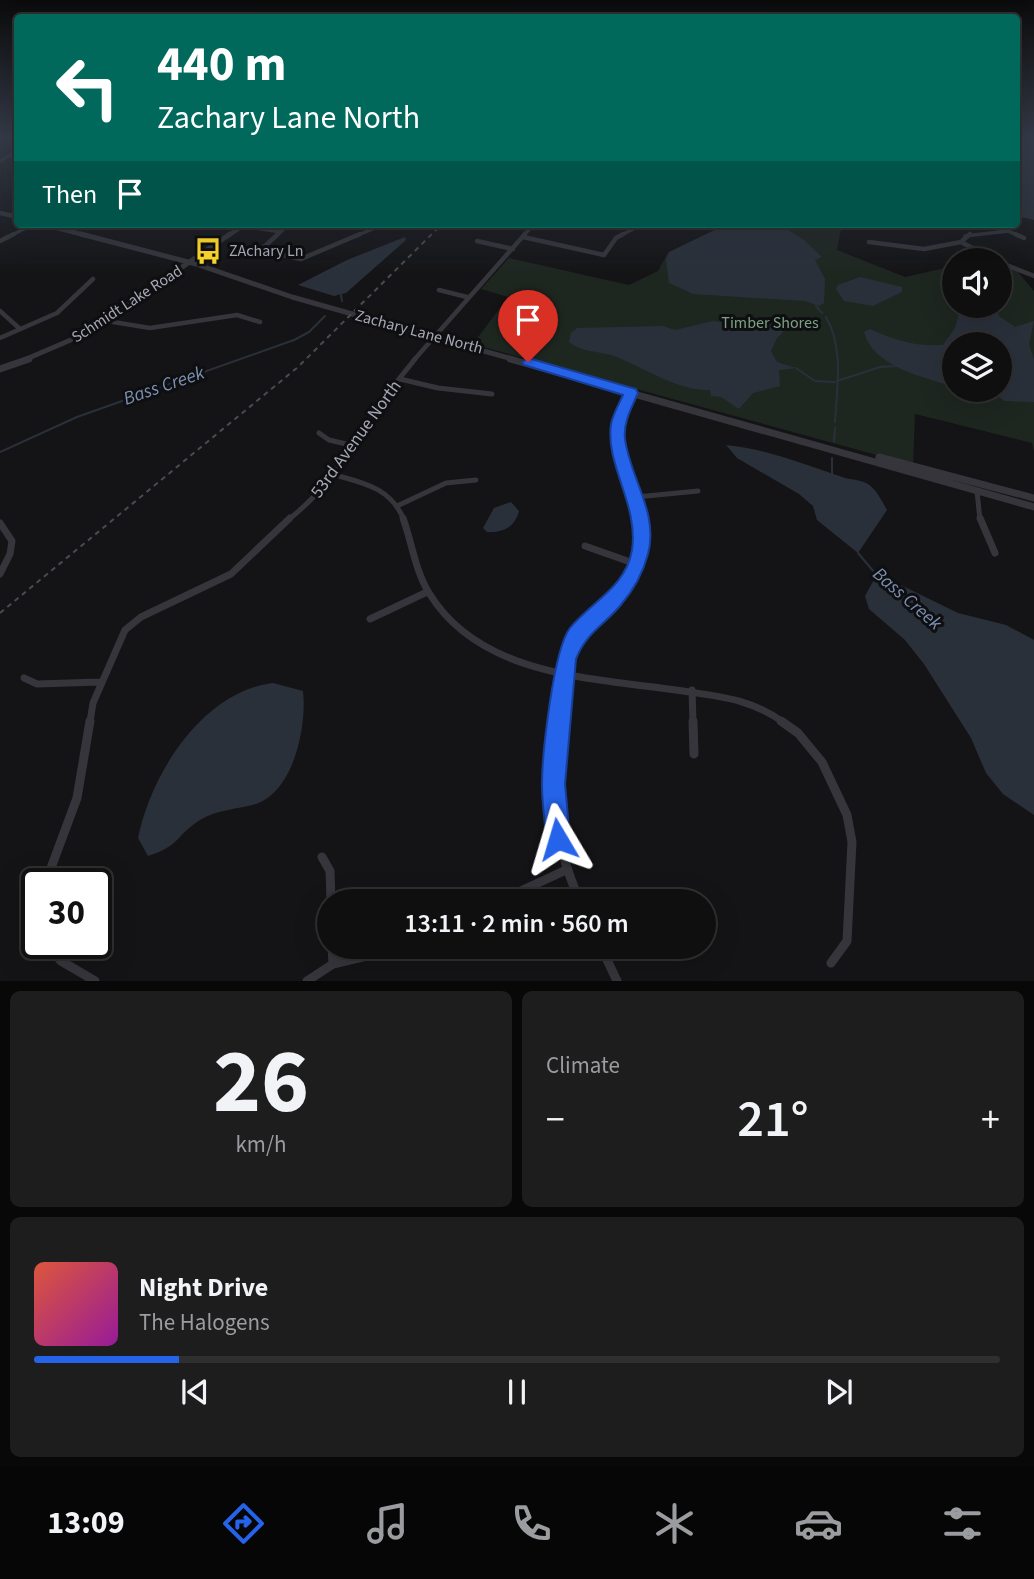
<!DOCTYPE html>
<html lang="en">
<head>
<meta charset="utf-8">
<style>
	body { margin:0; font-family:"Source Sans 3",sans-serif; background:#1d1d1e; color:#f1f3f6; height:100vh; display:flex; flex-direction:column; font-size:26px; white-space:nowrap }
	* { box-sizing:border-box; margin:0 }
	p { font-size:23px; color:#9b9c9f }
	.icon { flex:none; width:38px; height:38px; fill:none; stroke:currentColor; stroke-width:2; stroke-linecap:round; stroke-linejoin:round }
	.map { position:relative; height:981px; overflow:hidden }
	.drawer { display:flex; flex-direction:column; gap:10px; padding:10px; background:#080809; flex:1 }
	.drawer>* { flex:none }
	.banner { position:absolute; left:14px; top:14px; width:1006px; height:214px; border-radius:7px; box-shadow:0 7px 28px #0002,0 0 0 2px #2f2f30; background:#00695c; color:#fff; overflow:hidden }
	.fabs { position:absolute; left:942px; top:248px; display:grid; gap:14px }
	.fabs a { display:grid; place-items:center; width:70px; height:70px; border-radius:50%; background:#0f0f10; box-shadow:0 7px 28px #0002,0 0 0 2px #2f2f30; font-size:35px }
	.speed { position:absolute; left:21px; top:868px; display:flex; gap:14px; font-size:35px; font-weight:700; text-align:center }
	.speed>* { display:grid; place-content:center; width:91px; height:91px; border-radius:50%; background:#0f0f10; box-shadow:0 7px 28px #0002,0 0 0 2px #2f2f30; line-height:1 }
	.speed .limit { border:4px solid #111; border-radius:10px; background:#fff; color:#111 }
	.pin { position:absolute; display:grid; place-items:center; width:60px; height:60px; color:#fff; margin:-72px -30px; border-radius:50% 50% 50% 0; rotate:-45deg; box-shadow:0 0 7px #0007 }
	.pin .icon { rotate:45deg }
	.me { position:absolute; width:77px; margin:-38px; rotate:353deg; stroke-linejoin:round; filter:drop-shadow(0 0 5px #0008) }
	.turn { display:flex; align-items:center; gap:24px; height:147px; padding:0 28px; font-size:32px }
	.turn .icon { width:91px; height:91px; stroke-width:2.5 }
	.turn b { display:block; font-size:49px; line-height:60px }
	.then { display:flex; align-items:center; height:66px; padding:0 28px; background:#0003; gap:14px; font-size:26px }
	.big { font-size:52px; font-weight:600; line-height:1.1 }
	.drawer .tile { flex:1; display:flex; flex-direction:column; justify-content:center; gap:10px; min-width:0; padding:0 24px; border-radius:10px; background:#1d1d1e }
	.drawer .dial { align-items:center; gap:0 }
	.dial b { font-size:91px; line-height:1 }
	.song { display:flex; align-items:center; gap:21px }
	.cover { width:84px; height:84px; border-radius:10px; background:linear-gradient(135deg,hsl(10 70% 55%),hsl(300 70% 35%)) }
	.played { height:7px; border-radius:4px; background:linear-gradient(90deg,#2563eb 15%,#2f2f30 15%) }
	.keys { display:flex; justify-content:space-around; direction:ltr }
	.heat { display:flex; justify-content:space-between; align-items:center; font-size:38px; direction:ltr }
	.drawer .tiles { flex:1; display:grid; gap:10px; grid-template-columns:1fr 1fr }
	.tile:last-child { grid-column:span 2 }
	.trip { position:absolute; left:317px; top:889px; width:399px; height:70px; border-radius:35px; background:#0f0f10; box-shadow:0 7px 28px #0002,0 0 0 2px #2f2f30; font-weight:600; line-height:70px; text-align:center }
	.menu { display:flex; height:112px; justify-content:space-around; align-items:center; background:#060606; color:#9b9c9f }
	.menu .icon { width:49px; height:49px }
	.menu .on { color:#2563eb }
	.menu b { font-size:32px; color:#f1f3f6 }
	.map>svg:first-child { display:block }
</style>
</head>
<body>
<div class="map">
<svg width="1034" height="981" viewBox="0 0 1034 981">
	<rect width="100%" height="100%" fill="#141416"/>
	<path fill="#1e2620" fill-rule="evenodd" d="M727 224H842L837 250 905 277 954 266V306H999V264L1017 271 1034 291V452L1032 443 915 414 913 465 473 344 508 297 481 289 509 258 629 285 658 271 668 253ZM954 345H999V390H954Z"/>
	<path fill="#2a303a" d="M1017 137H1034V220L1017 216Z
		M727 224H779L804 240 822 257 815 260 825 279 824 303 819 306 805 301 693 294 669 283 666 259 669 252Z
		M405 237 406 240 346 293 334 296 298 285 347 260Z
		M860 277 902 287V292L873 306 844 301 836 289 838 285Z
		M961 306H994L1000 317 1015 327 1034 321 1029 344 1034 360V402L1005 401 988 390H999V345H954V387C924 377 873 367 864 332L870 329C894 340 917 347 943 345L955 328Z
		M713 321 752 326 789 322 791 324 777 338 771 351 777 362 796 368 779 370 780 386 753 393 739 409 721 397 711 396 710 390C675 391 643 366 611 355 597 351 581 352 569 342L571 333 577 328 663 326 675 330Z
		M726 445C767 449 803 464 842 477 850 480 860 479 868 484 876 489 882 501 887 510L858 553 817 520 813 506 799 494 737 458Z
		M511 502 519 511C515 527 503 533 487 532L483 528 494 508Z
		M874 572 958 613 1006 625 1034 640V815L1003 794 986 773 971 738 924 664 905 640 869 609 865 596 876 576Z
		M273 683 303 691C307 726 294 791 256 804 239 809 215 810 200 820 176 835 180 846 148 856L138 838C151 774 202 692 273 683Z"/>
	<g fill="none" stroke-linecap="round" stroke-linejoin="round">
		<path stroke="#2a303a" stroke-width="2" d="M341 295 342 301
			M816 306 822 313
			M826 317C844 348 837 388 835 422
			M796 368 815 381 835 382
			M837 381 880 367 897 366
			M834 441 835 428
			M0 452 77 417 294 340 309 332 325 316
			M832 458V474
			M858 553 874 572"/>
		<path stroke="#35353b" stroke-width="3.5" d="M0 161 18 151
			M243 226 281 232
			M10 236 34 224
			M276 236 289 224
			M356 236 384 224
			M523 236 534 224
			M620 236 642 224
			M965 236 1008 231 1019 236"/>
		<path stroke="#35353b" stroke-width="4.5" d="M278 234 264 247 266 251 301 259 360 234
			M1015 234 1024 238
			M523 237 604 255 616 238 623 234
			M0 241 14 234
			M477 241 513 249
			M869 242 924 249 961 242 970 234
			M961 242 997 261
			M999 262 1034 276
			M439 290 467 297
			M0 311 20 329
			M107 321 150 328 237 315 260 322
			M0 338 57 313 93 279
			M414 360 525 234"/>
		<path stroke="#35353b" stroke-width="5" d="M400 379 438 388 492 394
			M631 393C607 451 634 466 641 520
			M319 433 329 440 355 446
			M335 475C364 483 391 488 404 520
			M977 491 980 520
			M636 497 698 491
			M397 506 446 483 476 480
			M288 520C329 488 348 453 376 410 387 392 402 376 415 359"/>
		<path stroke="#35353b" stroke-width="7" d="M403 518C412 543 415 570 429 593 481 678 596 678 683 691 723 697 750 699 783 722
			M980 518 995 553
			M0 523 12 541 10 554 0 574
			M585 546 636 564
			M370 619 427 592
			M24 678 37 684 100 682
			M692 690 693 722
			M90 722 93 703 125 630 141 617 231 574 290 518
			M561 722 570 647 634 568 640 553 641 518"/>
		<path stroke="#35353b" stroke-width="9" d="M561 721C552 790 550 835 580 901
			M693 721 694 754
			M781 721 798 733 822 762 847 815 852 842 847 941 831 963
			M322 857 330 871 331 901
			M45 884 77 798 90 721
			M499 901 566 870
			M46 943 61 961 95 981
			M332 947 333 964
			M601 947 617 981
			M307 981 333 964 404 947"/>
		<path stroke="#35353b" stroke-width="4.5" d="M0 213 18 217
			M42 224 88 236
			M228 236 245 224"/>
		<path stroke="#35353b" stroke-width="5" d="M81 234 196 264 292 297 516 360
			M24 360 87 333 230 234"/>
		<path stroke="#35353b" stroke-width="7" d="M510 359 1034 507
			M0 369 29 359
			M879 457 1034 498"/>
		<path stroke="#4a4a52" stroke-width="2" stroke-dasharray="5 4.5" stroke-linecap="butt" d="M0 613 298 367 442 224"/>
	</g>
	<linearGradient id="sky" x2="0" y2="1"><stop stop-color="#0b0b0c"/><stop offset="0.5" stop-color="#343a47"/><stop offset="1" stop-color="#343a47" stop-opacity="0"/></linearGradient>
	<rect width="1034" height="275" fill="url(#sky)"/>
	<path fill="#2563eb" stroke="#184099" stroke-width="2" d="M528 358 636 389 638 393C632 407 623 422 625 439 630 478 659 513 648 554 643 573 633 591 620 606 603 626 586 633 576 659L565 784 570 839 567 847 558 851 550 847 546 839C545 821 542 803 542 785 542 756 553 650 570 628 591 602 626 587 632 550 639 505 605 465 611 424 613 414 619 404 623 395L524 365 522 362Z"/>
	<defs>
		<symbol id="bus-bare" viewBox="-9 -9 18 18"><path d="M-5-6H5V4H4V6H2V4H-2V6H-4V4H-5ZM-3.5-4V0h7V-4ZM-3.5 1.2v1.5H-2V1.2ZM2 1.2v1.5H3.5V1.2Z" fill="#f7d32a" stroke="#0f0f11" stroke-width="2.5" paint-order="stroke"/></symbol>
	</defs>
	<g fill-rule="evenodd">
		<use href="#bus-bare" x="189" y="232" width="38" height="38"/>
	</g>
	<g text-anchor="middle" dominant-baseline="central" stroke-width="6" stroke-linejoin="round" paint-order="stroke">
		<g font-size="16" fill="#a5a8b6" stroke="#0f0f11" text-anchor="start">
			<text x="229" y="251">ZAchary Ln</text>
		</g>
		<g font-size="16" fill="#a5a8b6" stroke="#0f0f11">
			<text transform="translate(127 304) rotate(-33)">Schmidt Lake Road</text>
			<text transform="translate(419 332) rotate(15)">Zachary Lane North</text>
		</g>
		<g font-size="16" fill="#7ba284" stroke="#0f0f11">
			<text x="770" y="323">Timber Shores</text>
		</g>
		<g font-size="18" fill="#a5a8b6" stroke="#0f0f11">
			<text transform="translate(356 439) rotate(-54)">53rd Avenue North</text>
		</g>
		<g font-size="19" font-style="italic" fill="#7b90b3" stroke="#0f0f11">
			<text transform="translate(164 386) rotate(-19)">Bass Creek</text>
			<text transform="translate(907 599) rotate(41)">Bass Creek</text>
		</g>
	</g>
</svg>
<div class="fabs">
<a><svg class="icon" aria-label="sound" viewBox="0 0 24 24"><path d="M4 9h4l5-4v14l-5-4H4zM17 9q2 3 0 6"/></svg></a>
<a><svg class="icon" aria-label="layers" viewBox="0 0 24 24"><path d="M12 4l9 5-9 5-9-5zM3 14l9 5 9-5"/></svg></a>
</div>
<div class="speed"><div class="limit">30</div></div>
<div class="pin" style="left:528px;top:362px;background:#d93025"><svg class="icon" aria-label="arrive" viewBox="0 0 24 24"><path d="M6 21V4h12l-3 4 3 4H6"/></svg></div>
<svg class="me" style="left:558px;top:839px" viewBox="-20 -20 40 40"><path d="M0-17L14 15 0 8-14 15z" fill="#2563eb" stroke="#fff" stroke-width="4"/></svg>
<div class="trip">13:11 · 2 min · 560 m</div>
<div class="banner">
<div class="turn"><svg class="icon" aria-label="left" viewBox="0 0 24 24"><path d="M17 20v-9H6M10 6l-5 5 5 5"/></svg><div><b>440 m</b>Zachary Lane North</div></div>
<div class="then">Then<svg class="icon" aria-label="arrive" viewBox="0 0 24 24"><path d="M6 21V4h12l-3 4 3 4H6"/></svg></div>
</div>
</div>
<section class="drawer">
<div class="tiles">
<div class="tile dial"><b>26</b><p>km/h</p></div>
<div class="tile"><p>Climate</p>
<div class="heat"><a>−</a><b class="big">21°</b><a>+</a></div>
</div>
<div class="tile">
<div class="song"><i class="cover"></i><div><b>Night Drive</b><p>The Halogens</p></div></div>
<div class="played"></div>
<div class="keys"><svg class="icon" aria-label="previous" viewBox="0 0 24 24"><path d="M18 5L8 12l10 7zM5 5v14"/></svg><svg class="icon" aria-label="pause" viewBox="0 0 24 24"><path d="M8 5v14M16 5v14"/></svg><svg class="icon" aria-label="next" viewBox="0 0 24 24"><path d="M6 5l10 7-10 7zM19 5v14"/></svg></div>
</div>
</div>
</section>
<nav class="menu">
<b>13:09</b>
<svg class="icon on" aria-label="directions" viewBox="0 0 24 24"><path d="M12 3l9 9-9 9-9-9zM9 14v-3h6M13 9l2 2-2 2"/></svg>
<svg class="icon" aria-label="music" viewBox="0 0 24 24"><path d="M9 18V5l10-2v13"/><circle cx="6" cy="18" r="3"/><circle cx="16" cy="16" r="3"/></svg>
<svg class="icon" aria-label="phone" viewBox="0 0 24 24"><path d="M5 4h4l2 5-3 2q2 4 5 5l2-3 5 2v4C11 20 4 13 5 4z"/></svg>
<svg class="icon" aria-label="climate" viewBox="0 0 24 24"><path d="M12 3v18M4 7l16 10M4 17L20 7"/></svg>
<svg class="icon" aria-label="car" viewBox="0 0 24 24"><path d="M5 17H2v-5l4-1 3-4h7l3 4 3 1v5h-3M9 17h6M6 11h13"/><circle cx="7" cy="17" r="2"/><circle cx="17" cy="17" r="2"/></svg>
<svg class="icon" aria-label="filters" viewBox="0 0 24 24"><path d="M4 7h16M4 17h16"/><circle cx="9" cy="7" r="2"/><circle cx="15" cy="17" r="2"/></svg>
</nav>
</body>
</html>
